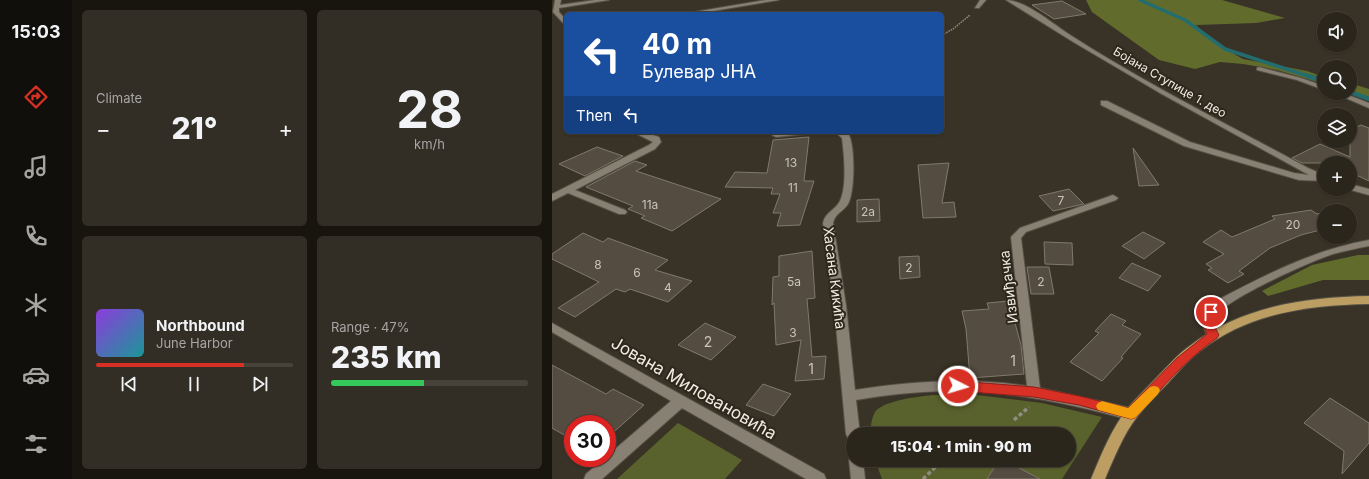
<!DOCTYPE html>
<html lang="en">
<head>
<meta charset="utf-8">
<style>
	body { margin:0; font-family:Inter,sans-serif; background:#332e25; color:#f1f3f6; height:100vh; display:flex; flex-direction:column; font-size:15px; white-space:nowrap }
	* { box-sizing:border-box; margin:0 }
	p { font-size:13px; color:#a6a5a3 }
	.icon { flex:none; width:22px; height:22px; fill:none; stroke:currentColor; stroke-width:2; stroke-linecap:round; stroke-linejoin:round }
	.map { position:relative; flex:1; overflow:hidden }
	.side { display:flex; flex-direction:column; gap:10px; padding:10px; background:#18150f; width:480px }
	.side>* { flex:none }
	.guide { position:absolute; left:12px; top:12px; width:380px; height:122px; border-radius:6px; box-shadow:0 1px 3px #0004,0 0 0 1px #47433b; background:#1a4fa0; color:#fff; overflow:hidden }
	.buttons { position:absolute; left:765px; top:12px; display:grid; gap:8px }
	.buttons a { display:grid; place-items:center; width:40px; height:40px; border-radius:50%; background:#2b261c; box-shadow:0 1px 3px #0004,0 0 0 1px #47433b; font-size:20px }
	.speed { position:absolute; left:12px; top:415px; display:flex; gap:8px; font-size:20px; font-weight:700; text-align:center }
	.speed>* { display:grid; place-content:center; width:52px; height:52px; border-radius:50%; background:#2b261c; box-shadow:0 1px 3px #0004,0 0 0 1px #47433b; line-height:1 }
	.speed .limit { border:6px solid #d22; background:#fff; color:#111 }
	.pin { position:absolute; display:grid; place-items:center; width:34px; height:34px; color:#fff; margin:-17px; border:2px solid #fff; border-radius:50%; box-shadow:0 1px 4px #0007 }
	.me { position:absolute; width:44px; margin:-22px; rotate:95deg; stroke-linejoin:round; filter:drop-shadow(0 0 3px #0008) }
	.turn { display:flex; align-items:center; gap:14px; height:84px; padding:0 12px; font-size:18px }
	.turn .icon { width:52px; height:52px; stroke-width:2.5 }
	.turn b { display:block; font-size:28px; line-height:34px }
	.then { display:flex; align-items:center; height:38px; padding:0 12px; background:#0003; gap:8px; font-size:15px }
	.big { font-size:30px; font-weight:800; line-height:1.1 }
	.side .tile { flex:1; display:flex; flex-direction:column; justify-content:center; gap:6px; min-width:0; padding:0 14px; border-radius:6px; background:#332e25 }
	.side .dial { align-items:center; gap:0 }
	.dial b { font-size:52px; line-height:1 }
	.song { display:flex; align-items:center; gap:12px }
	.cover { width:48px; height:48px; border-radius:6px; background:linear-gradient(135deg,hsl(270 70% 55%),hsl(180 70% 35%)) }
	.played { height:4px; border-radius:2px; background:linear-gradient(90deg,#d93025 75%,#47433b 75%) }
	.keys { display:flex; justify-content:space-around; direction:ltr }
	.heat { display:flex; justify-content:space-between; align-items:center; font-size:22px; direction:ltr }
	.charge { height:6px; border-radius:3px; background:linear-gradient(90deg,#34c759 47%,#47433b 0) }
	.side .tiles { flex:1; display:grid; gap:10px; grid-template-columns:repeat(2,1fr) }
	.trip { position:absolute; left:294px; top:427px; width:230px; height:40px; border-radius:20px; background:#2b261c; box-shadow:0 1px 3px #0004,0 0 0 1px #47433b; font-weight:800; line-height:40px; text-align:center }
	main { display:flex; flex:1; min-height:0 }
	.dock { display:flex; flex-direction:column; width:72px; justify-content:space-around; align-items:center; background:#110f0b; color:#a6a5a3 }
	.dock .icon { width:28px; height:28px }
	.dock .current { color:#d93025 }
	.dock b { font-size:18px; color:#f1f3f6 }
	.map>svg:first-child { display:block }
</style>
</head>
<body>
<main>
<nav class="dock">
<b>15:03</b>
<svg class="icon current" aria-label="directions" viewBox="0 0 24 24"><path d="M12 3l9 9-9 9-9-9zM9 14v-3h6M13 9l2 2-2 2"/></svg>
<svg class="icon" aria-label="music" viewBox="0 0 24 24"><path d="M9 18V5l10-2v13"/><circle cx="6" cy="18" r="3"/><circle cx="16" cy="16" r="3"/></svg>
<svg class="icon" aria-label="phone" viewBox="0 0 24 24"><path d="M5 4h4l2 5-3 2q2 4 5 5l2-3 5 2v4C11 20 4 13 5 4z"/></svg>
<svg class="icon" aria-label="climate" viewBox="0 0 24 24"><path d="M12 3v18M4 7l16 10M4 17L20 7"/></svg>
<svg class="icon" aria-label="car" viewBox="0 0 24 24"><path d="M5 17H2v-5l4-1 3-4h7l3 4 3 1v5h-3M9 17h6M6 11h13"/><circle cx="7" cy="17" r="2"/><circle cx="17" cy="17" r="2"/></svg>
<svg class="icon" aria-label="filters" viewBox="0 0 24 24"><path d="M4 7h16M4 17h16"/><circle cx="9" cy="7" r="2"/><circle cx="15" cy="17" r="2"/></svg>
</nav>
<section class="side">
<div class="tiles">
<div class="tile"><p>Climate</p>
<div class="heat"><a>−</a><b class="big">21°</b><a>+</a></div>
</div>
<div class="tile dial"><b>28</b><p>km/h</p></div>
<div class="tile">
<div class="song"><i class="cover"></i><div><b>Northbound</b><p>June Harbor</p></div></div>
<div class="played"></div>
<div class="keys"><svg class="icon" aria-label="previous" viewBox="0 0 24 24"><path d="M18 5L8 12l10 7zM5 5v14"/></svg><svg class="icon" aria-label="pause" viewBox="0 0 24 24"><path d="M8 5v14M16 5v14"/></svg><svg class="icon" aria-label="next" viewBox="0 0 24 24"><path d="M6 5l10 7-10 7zM19 5v14"/></svg></div>
</div>
<div class="tile"><p>Range · 47%</p><b class="big">235 km</b><div class="charge"></div></div>
</div>
</section>
<div class="map">
<svg width="817" height="479" viewBox="0 0 817 479">
	<rect width="100%" height="100%" fill="#393226"/>
	<path fill="#59622c" d="M380 395H425L490 403 550 417 510 479H488L452 460H517V434H318C319 427 319 419 323 412 332 400 366 397 380 395Z
		M126 423 190 460 173 479H65Z
		M323 460H447L435 479H330Z"/>
	<path fill="#616c2c" d="M534 0H670L733 18 704 23 644 25 661 42 691 59 755 71 772 77V84L725 70 691 64 668 62 643 69 607 60 540 12Z
		M798 83 817 89V101L797 93Z
		M806 255H817V280H771L716 296 710 291 760 265Z"/>
	<g fill="none" stroke-linecap="round" stroke-linejoin="round">
		<path stroke="#236d6f" stroke-width="3.5" d="M588 0 633 20 673 49 759 77"/>
		<path stroke="#236d6f" stroke-width="4.5" d="M756 76 772 81
			M798 92 817 99"/>
	</g>
	<path fill="#544c40" stroke="#80796b" d="M510 1 534 14 502 19 480 5Z
		M809 125 817 128V181L798 172V163H750L740 158 768 144 798 157V130Z
		M257 137 252 181H262L248 225 225 226 229 213H221L228 194H219L221 188 173 187 183 172 215 173 221 140Z
		M45 147 71 156 33 176 7 164Z
		M581 148 607 185 587 186Z
		M83 161 95 165 84 171 169 199 120 231 89 218 93 216 76 209 81 206 34 187Z
		M397 163 390 203 402 202 404 217 371 218 366 165Z
		M517 189 532 204 501 211 487 196Z
		M327 199 328 221 305 222V200Z
		M759 210 765 214 772 212V229L749 235 718 248 687 271 692 274 676 283 656 270 660 268 654 264 672 254 651 242 669 230 680 237 723 219 720 216Z
		M591 232 613 243 592 259 570 246Z
		M31 233 51 242 56 238 116 260 103 270 140 281 116 302 78 289 73 292 64 289 23 317 6 308 47 282 0 259V254Z
		M492 242 520 243 521 265 493 264Z
		M260 251 263 298 255 299 260 357 274 356 272 379 243 381 249 340 224 345 222 303 220 305 221 277 227 276V256Z
		M367 256 368 277 348 279 347 257Z
		M580 263 609 276 596 291 567 278Z
		M475 267H497L502 294H479Z
		M457 301 469 345 472 374 418 378 414 329 410 311 437 309 435 303Z
		M559 314 574 321 570 325 589 334 569 357 571 358 550 381 518 362 547 333 543 331Z
		M153 323 184 337 159 360 126 345Z
		M0 365 54 394 61 389 92 405 55 438V424H21V440L0 428Z
		M211 384 239 394 222 416 194 405Z
		M778 398 817 423V443L790 474 792 451 752 423Z
		M447 460H452L488 479H435Z"/>
	<g fill="none" stroke-linecap="round" stroke-linejoin="round">
		<defs>
			<path id="minor" d="M3 0H9L8 5 43 0H57L7 8V12L14 20V26L1 12Z
				M214 0H227L143 14H130Z
				M428 0H434L427 8H423Z
				M454 0C472 0 500 23 515 33 592 83 675 124 756 168L772 175V181L747 180 632 146 549 105V101H555L638 142 742 173 757 175 608 93 523 43Z
				M707 67 749 78 772 86V90L745 80 705 70V68Z
				M782 93H791L817 103V108Z
				M81 132H92L107 137 109 142 103 149 23 190 73 210 75 212 73 214H67L16 193 0 201V194L97 145 101 142Z
				M231 132H258L254 134 224 137 220 135 221 133Z
				M283 132H292L297 135C303 148 303 191 296 204 291 212 283 213 281 223L294 305 303 390C360 381 418 377 475 386L459 237 468 228 561 195 566 198 564 200 474 232 469 238 488 388 579 408 584 410 586 414 584 418 579 420C530 407 480 395 429 392 387 389 345 393 304 400L308 434H301V440L296 438 294 434 282 305 271 223C273 213 281 211 286 204 296 191 292 154 290 138Z
				M798 184 817 189V195L795 189H798Z
				M817 240V246C805 248 793 251 781 254 760 261 670 300 663 318 661 325 664 329 667 335L665 338 661 339 657 338C646 322 651 314 664 301 713 275 761 250 817 240Z
				M0 323 272 474 274 479H254L130 408 50 479H32L34 474 53 458H55V456L119 401 0 332Z
				M299 455H301V460H311L313 479H299L297 460Z"/>
			<path id="major" d="M817 296V304C757 305 696 313 648 351 636 360 626 372 616 383 605 394 594 405 585 417 571 435 562 458 553 479H539C549 455 559 430 575 409 585 397 597 386 608 374 618 364 627 353 639 345 690 306 755 297 817 296Z"/>
		</defs>
		<use href="#minor" stroke="#565046" stroke-width="2"/>
		<use href="#major" stroke="#565046" stroke-width="2"/>
		<path stroke="#928c83" stroke-width="1.5" stroke-dasharray="1.5 1" stroke-linecap="butt" d="M390 35 401 29 418 15"/>
		<path stroke="#928c83" stroke-width="3.5" stroke-dasharray="4 2.5" stroke-linecap="butt" d="M462 420 477 407
			M371 479 391 460"/>
		<use href="#minor" fill="#888073" fill-rule="evenodd"/>
		<use href="#major" fill="#bc9e63" fill-rule="evenodd"/>
	</g>
	<path fill="#d93025" stroke="#8d1f18" d="M659 308 664 312C660 322 662 326 667 335L665 338C633 360 609 389 583 418L579 419 527 405 482 397 406 391 402 389 400 386 402 383 406 381 482 387 527 396 576 408 625 358 655 334C650 324 650 319 655 309Z"/>
	<path fill="#f59e0b" d="M602 386 606 387 608 390 606 394 583 418 579 419 550 411 546 410 544 406 546 403 550 401 576 408 598 387Z"/>
	<g text-anchor="middle" dominant-baseline="central" stroke-width="4" stroke-linejoin="round" paint-order="stroke">
		<g font-size="12" fill="#f0ebe4" stroke="#2e281c">
			<text transform="translate(618 82) rotate(30)">Бојана Ступице 1. део</text>
		</g>
		<g font-size="12" fill="#c9c3bb">
			<text x="239" y="162">13</text>
			<text x="241" y="187">11</text>
			<text x="509" y="200">7</text>
			<text x="98" y="204">11a</text>
			<text x="316" y="211">2a</text>
			<text x="741" y="224">20</text>
			<text x="46" y="264">8</text>
			<text x="357" y="267">2</text>
			<text x="85" y="272">6</text>
			<text x="242" y="281">5a</text>
			<text x="489" y="281">2</text>
			<text x="116" y="287">4</text>
			<text x="241" y="332">3</text>
		</g>
		<g font-size="14" fill="#f0ebe4" stroke="#2e281c">
			<text transform="translate(283 278) rotate(83)">Хасана Кикића</text>
			<text transform="translate(456 287) rotate(-97)">Извиђачка</text>
		</g>
		<g font-size="14" fill="#c9c3bb">
			<text x="156" y="341">2</text>
			<text x="461" y="360">1</text>
			<text x="259" y="368">1</text>
		</g>
		<g font-size="17" fill="#f0ebe4" stroke="#2e281c">
			<text transform="translate(142 388) rotate(30)">Јована Миловановића</text>
		</g>
	</g>
</svg>
<div class="buttons">
<a><svg class="icon" aria-label="sound" viewBox="0 0 24 24"><path d="M4 9h4l5-4v14l-5-4H4zM17 9q2 3 0 6"/></svg></a>
<a><svg class="icon" aria-label="search" viewBox="0 0 24 24"><circle cx="10" cy="10" r="6"/><path d="M15 15l6 6"/></svg></a>
<a><svg class="icon" aria-label="layers" viewBox="0 0 24 24"><path d="M12 4l9 5-9 5-9-5zM3 14l9 5 9-5"/></svg></a>
<a>+</a>
<a>−</a>
</div>
<div class="speed"><div class="limit">30</div></div>
<div class="pin" style="left:659px;top:312px;background:#d93025"><svg class="icon" aria-label="arrive" viewBox="0 0 24 24"><path d="M6 21V4h12l-3 4 3 4H6"/></svg></div>
<svg class="me" style="left:406px;top:386px" viewBox="-20 -20 40 40"><circle r="17" fill="#d93025" stroke="#fff" stroke-width="3"/><path d="M0-11L8 9 0 5-8 9z" fill="#fff"/></svg>
<div class="trip">15:04 · 1 min · 90 m</div>
<div class="guide">
<div class="turn"><svg class="icon" aria-label="left" viewBox="0 0 24 24"><path d="M17 20v-9H6M10 6l-5 5 5 5"/></svg><div><b>40 m</b>Булевар ЈНА</div></div>
<div class="then">Then<svg class="icon" aria-label="left" viewBox="0 0 24 24"><path d="M17 20v-9H6M10 6l-5 5 5 5"/></svg></div>
</div>
</div>
</main>
</body>
</html>
